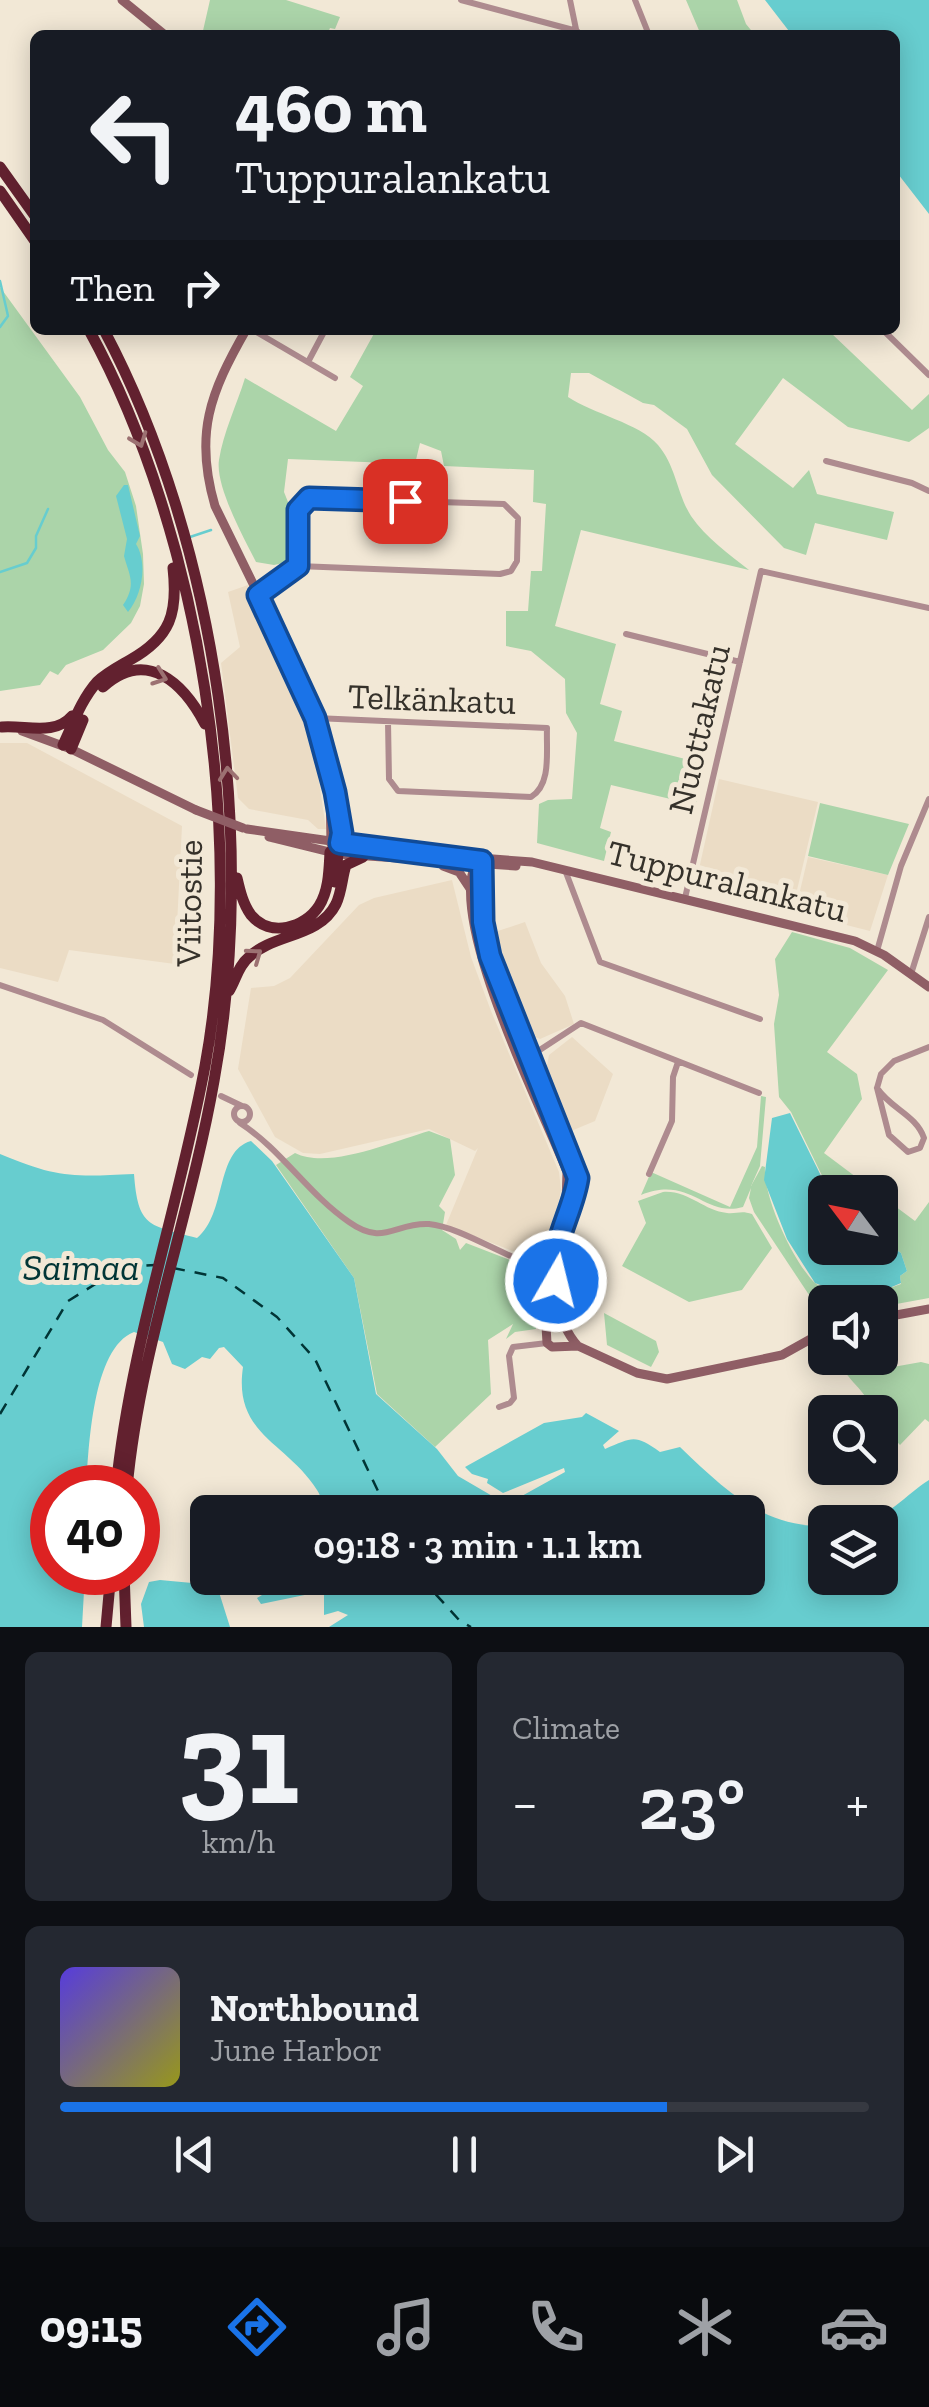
<!DOCTYPE html>
<html lang="en">
<head>
<meta charset="utf-8">
<style>
	body { margin:0; font-family:"Zilla Slab",serif; background:#242831; color:#f1f3f6; height:100vh; display:flex; flex-direction:column; font-size:38px; white-space:nowrap }
	* { box-sizing:border-box; margin:0 }
	p { font-size:32px; color:#9ea1a6 }
	.icon { flex:none; width:55px; height:55px; fill:none; stroke:currentColor; stroke-width:2; stroke-linecap:round; stroke-linejoin:round }
	.map { position:relative; height:1627px; overflow:hidden }
	.details { display:flex; flex-direction:column; gap:25px; padding:25px; background:#0d0f14; flex:1 }
	.details>* { flex:none }
	.hud { position:absolute; left:30px; top:30px; width:870px; height:305px; border-radius:15px; box-shadow:0 5px 25px #0003; background:#171b24; color:#f1f3f6; overflow:hidden }
	.needle { width:65px; rotate:302deg }
	.controls { position:absolute; left:808px; top:1175px; display:grid; gap:20px }
	.controls a { display:grid; place-items:center; width:90px; height:90px; border-radius:15px; background:#171b24; box-shadow:0 5px 25px #0003; font-size:50px }
	.speed { position:absolute; left:30px; top:1465px; display:flex; gap:20px; font-size:50px; font-weight:700; text-align:center }
	.speed>* { display:grid; place-content:center; width:130px; height:130px; border-radius:50%; background:#171b24; box-shadow:0 5px 25px #0003; line-height:1 }
	.speed .limit { border:15px solid #d22; background:#fff; color:#111 }
	.pin { position:absolute; display:grid; place-items:center; width:85px; height:85px; color:#fff; margin:-42px; border-radius:20px; box-shadow:0 5px 15px #0006 }
	.me { position:absolute; width:110px; margin:-55px; rotate:8deg; stroke-linejoin:round; filter:drop-shadow(0 0 8px #0008) }
	.turn { display:flex; align-items:center; gap:35px; height:210px; padding:0 40px; font-size:45px }
	.turn .icon { width:130px; height:130px; stroke-width:2.5 }
	.turn b { display:block; font-size:70px; line-height:85px }
	.then { display:flex; align-items:center; height:95px; padding:0 40px; background:#0003; gap:20px; font-size:38px }
	.big { font-size:75px; font-weight:600; line-height:1.1 }
	.details .widget { flex:1; display:flex; flex-direction:column; justify-content:center; gap:15px; min-width:0; padding:0 35px; border-radius:15px; background:#242831 }
	.details .dial { align-items:center; gap:0 }
	.dial b { font-size:130px; line-height:1 }
	.song { display:flex; align-items:center; gap:30px }
	.cover { width:120px; height:120px; border-radius:15px; background:linear-gradient(135deg,hsl(250 70% 55%),hsl(60 70% 35%)) }
	.played { height:10px; border-radius:5px; background:linear-gradient(90deg,#1a73e8 75%,#363941 75%) }
	.keys { display:flex; justify-content:space-around; direction:ltr }
	.heat { display:flex; justify-content:space-between; align-items:center; font-size:55px; direction:ltr }
	.details .tiles { flex:1; display:grid; gap:25px; grid-template-columns:1fr 1fr }
	.widget:last-child { grid-column:span 2 }
	.trip { position:absolute; left:190px; top:1495px; width:575px; height:100px; border-radius:15px; background:#171b24; box-shadow:0 5px 25px #0003; font-weight:600; line-height:100px; text-align:center }
	.tab-bar { display:flex; height:160px; justify-content:space-around; align-items:center; background:#090b0e; color:#9ea1a6 }
	.tab-bar .icon { width:70px; height:70px }
	.tab-bar .on { color:#1a73e8 }
	.tab-bar b { font-size:45px; color:#f1f3f6 }
	.map>svg:first-child { display:block }
</style>
</head>
<body>
<div class="map">
<svg width="929" height="1627" viewBox="0 0 929 1627">
	<rect width="100%" height="100%" fill="#f2e8d6"/>
	<path fill="#ebdcc5" d="M248 585 309 713 326 829H318L308 820 249 809 238 798 221 663 240 647 228 592Z
		M0 743H27L182 826 175 964 69 950 58 982 0 968Z
		M719 779 818 802 792 911 695 887Z
		M808 857 888 875 870 931 795 912Z
		M452 880 471 957 491 1011 559 1172 561 1190 557 1210 538 1261 446 1225 478 1148 475 1151 429 1129 320 1154 303 1153 275 1137 238 1069 251 988 274 986 290 978 359 905 374 898Z
		M525 922 541 963 565 996 574 1024 540 1039 528 1034 500 965 492 933Z
		M572 1037 613 1074 595 1121 571 1131 546 1071 549 1055Z"/>
	<path fill="#abd4a9" d="M210 0H286L340 17 335 29 330 28 327 35H202Z
		M686 0H737L746 24 755 35H701Z
		M0 287 80 397 108 450 125 472 136 506 143 554 144 584 140 606 131 623 103 650 66 665 58 675 50 671 40 685 0 691Z
		M376 330H833L831 333 912 410 929 394V428L909 442 848 427 783 378 735 444 793 488 809 470 817 494 894 512 887 540 815 523 806 555 784 548 712 475 687 429 654 405 643 403 589 373H571L568 397C593 414 639 423 658 445 676 466 677 494 691 516 706 538 729 554 749 570L581 530 555 626 616 644 600 704 622 711 614 741 705 764 696 805 611 785 600 828 611 832 604 861 537 843 539 804 548 800 572 799 577 733 566 713 565 679 531 651 506 646V611H528L531 571H542L546 504 533 502 534 470 444 466 441 451 420 443 415 464 288 459 284 492 290 507 288 562 274 565 256 562C244 538 215 486 219 460 223 433 237 404 245 378L336 431 363 386 350 377Z
		M820 803 909 824 888 875 808 856Z
		M792 932 850 948 888 970 827 1052 857 1074 862 1099 824 1153 876 1192H830L791 1112 779 1097 774 1024 779 995 775 959Z
		M761 1096 766 1097 760 1166 751 1186 762 1166 765 1167C763 1196 792 1259 813 1281 823 1292 849 1297 863 1302H825V1319L754 1212 749 1198 751 1188 743 1207C704 1218 691 1175 641 1195L651 1172 730 1207 757 1147Z
		M429 1131 450 1139 455 1175 439 1206 445 1212 442 1230 456 1239 460 1250 466 1243 536 1270V1329L515 1332 506 1339 513 1324 488 1340 491 1394 435 1447 377 1394 354 1278 276 1165 295 1153C329 1170 394 1141 429 1131Z
		M663 1192C688 1190 704 1211 727 1213 737 1214 741 1210 752 1214L772 1248 742 1290 689 1302 622 1266 646 1223 638 1201Z
		M880 1195 915 1221 929 1202V1298L880 1307 885 1302 887 1289 901 1284 900 1276 907 1271 901 1253 880 1239Z
		M604 1313 656 1341 659 1352 651 1367 607 1345Z
		M837 1358H862L865 1372 921 1362 929 1364V1422L925 1419 900 1445 880 1424V1412H874C867 1391 845 1379 837 1358Z"/>
	<path fill="#67cdcf" d="M765 0H929V214L895 170V35H792Z
		M124 485H128L140 536 136 544C148 563 142 595 128 612L123 605C137 584 129 575 124 556L127 539 116 496Z
		M790 1113 829 1192H825V1248H880V1239L901 1253 907 1271 900 1276 901 1283 887 1289 885 1302H864L815 1283 787 1239 764 1180 772 1118Z
		M251 1141 272 1161 354 1278 376 1394 437 1449 458 1476 494 1497 511 1502 565 1472 564 1468 503 1493 487 1483 488 1479 472 1474 465 1467 544 1423 582 1417 586 1413 619 1431 603 1445 605 1449C633 1437 635 1434 660 1452L680 1447C723 1488 763 1528 825 1526V1578H880V1522H859C887 1520 906 1494 929 1480V1627H329L348 1615 338 1611 324 1615V1591L261 1604 257 1598 262 1595 328 1584 330 1578H748V1512H325C322 1505 322 1497 317 1490 287 1442 233 1435 243 1367L224 1347 219 1348 210 1359 202 1357 185 1369 172 1364 163 1342 134 1332C92 1348 89 1448 86 1487L52 1488V1572L85 1573 82 1627H0V1154C57 1178 73 1177 134 1174 138 1227 148 1225 197 1238 227 1214 215 1151 251 1141Z
		M160 1580 203 1584 218 1589 230 1627H144L141 1604 149 1582Z"/>
	<g fill="none" stroke-linecap="round" stroke-linejoin="round">
		<path stroke="#67cdcf" stroke-width="2.5" d="M0 281 8 316 0 327
			M190 537 211 530
			M0 572 27 563 36 548V536L48 509"/>
		<path stroke="#013536" stroke-width="2.5" stroke-dasharray="12 10" stroke-linecap="butt" d="M173 1268 223 1278 277 1317 315 1359 388 1512
			M0 1414 68 1301 123 1267 155 1265
			M421 1578 460 1621 471 1627"/>
		<path stroke="#ae8b8f" stroke-width="6" d="M461 0 577 31
			M570 0 577 34
			M635 0 649 35
			M253 330 335 378
			M883 330 929 375
			M308 362 325 330
			M826 461 912 483 929 491
			M258 595 298 566 500 574 511 571 517 561 518 518 504 504 309 498 298 510V566
			M626 634 740 662
			M315 718 547 728C546 751 552 784 531 797L398 791 389 779 388 722
			M565 870 600 962 760 1019
			M685 898 761 571 929 608
			M877 951 901 866 929 799
			M911 974 929 917
			M0 985 103 1020 191 1075
			M529 1057 581 1023 759 1093
			M877 1088C891 1109 916 1115 924 1138L920 1148 908 1152 889 1135 877 1088 881 1074 894 1061 929 1047
			M221 1096 242 1106
			M234 1114a8 8 0 1 1 16 0a8 8 0 1 1-16 0Z
			M240 1123C281 1149 308 1194 349 1222 384 1247 395 1222 429 1224 462 1227 510 1261 546 1269
			M649 1174 672 1121 673 1077 678 1062
			M499 1407 510 1403 514 1398 509 1356 513 1347 547 1343"/>
		<path stroke="#8f5e65" stroke-width="9" d="M122 0 165 35
			M246 330C210 393 194 434 215 506L285 649 315 718 335 792 341 833 339 846
			M22 731 71 749 196 810
			M330 785 331 844
			M247 829 414 853 532 862 855 941 884 955 929 987
			M269 837 338 854 516 866
			M479 858C440 909 545 1114 567 1172L566 1204 543 1274 547 1343 552 1347 578 1346 637 1373 667 1379 782 1355 825 1331
			M479 858 484 865 483 922 489 955 578 1178 575 1199 565 1225
			M443 866 459 872 471 890
			M558 1244C550 1273 556 1323 578 1346
			M880 1318 929 1309"/>
		<path stroke="#62212f" stroke-width="11" d="M0 167 35 216
			M0 191 35 241
			M89 330C201 534 247 837 205 1066 179 1205 130 1347 116 1488
			M104 330C218 545 258 842 214 1081 190 1217 140 1349 127 1488
			M103 687C147 647 184 684 205 724
			M2 727C26 725 55 736 72 716
			M63 745C73 724 81 700 97 682 106 673 118 667 130 660 171 637 178 613 173 568
			M71 749 83 720
			M237 878C240 891 243 904 251 915 270 938 305 928 319 906 329 890 329 870 330 852
			M335 882 338 854
			M229 991C236 980 238 966 249 957 274 933 319 938 336 904 342 891 342 877 346 865L363 857
			M124 1572 126 1627
			M106 1627 111 1572"/>
		<path stroke="#8f5e65" stroke-width="9" d="M196 810 243 828"/>
	</g>
	<defs><path id="oneway-chevron" d="M-2-3.5L2.5 0L-2 3.5" fill="none" stroke-width="1.6" stroke-linecap="round" stroke-linejoin="round" transform="scale(2.5)"/></defs>
	<g stroke="#9c7172">
		<use href="#oneway-chevron" transform="translate(139 440) rotate(69)"/>
		<use href="#oneway-chevron" transform="translate(160 677) rotate(20)"/>
		<use href="#oneway-chevron" transform="translate(228 774) rotate(-96)"/>
		<use href="#oneway-chevron" transform="translate(255 955) rotate(-36)"/>
	</g>
	<g fill="none" stroke-linecap="round" stroke-linejoin="round">
		<defs>
			<path id="route" d="M405 501 309 498 298 510V566L258 595 315 718 335 792 342 833 340 843 482 861 483 922 490 956 578 1178C573 1213 549 1245 556 1281"/>
		</defs>
		<use href="#route" stroke="#114b97" stroke-width="25"/>
		<use href="#route" stroke="#1a73e8" stroke-width="18"/>
	</g>
	<g text-anchor="middle" dominant-baseline="central" stroke-width="10" stroke-linejoin="round" paint-order="stroke">
		<g font-size="35" fill="#35312a" stroke="#f2e8d6">
			<text transform="translate(432 699) rotate(2)">Telkänkatu</text>
			<text transform="translate(699 729) rotate(-77)">Nuottakatu</text>
			<text transform="translate(727 881) rotate(14)">Tuppuralankatu</text>
			<text transform="translate(189 903) rotate(-89)">Viitostie</text>
		</g>
		<g font-size="38" font-style="italic" fill="#013536" stroke="#f2e8d6">
			<text x="81" y="1267">Saimaa</text>
		</g>
	</g>
</svg>
<div class="controls">
<a><svg class="needle" viewBox="-14 -14 28 28"><path d="M0-13l5 13h-10z" fill="#e53935"/><path d="M0 13l5-13h-10z" fill="#9ea1a6"/></svg></a>
<a><svg class="icon" aria-label="sound" viewBox="0 0 24 24"><path d="M4 9h4l5-4v14l-5-4H4zM17 9q2 3 0 6"/></svg></a>
<a><svg class="icon" aria-label="search" viewBox="0 0 24 24"><circle cx="10" cy="10" r="6"/><path d="M15 15l6 6"/></svg></a>
<a><svg class="icon" aria-label="layers" viewBox="0 0 24 24"><path d="M12 4l9 5-9 5-9-5zM3 14l9 5 9-5"/></svg></a>
</div>
<div class="speed"><div class="limit">40</div></div>
<div class="pin" style="left:405px;top:501px;background:#d93025"><svg class="icon" aria-label="arrive" viewBox="0 0 24 24"><path d="M6 21V4h12l-3 4 3 4H6"/></svg></div>
<svg class="me" style="left:556px;top:1281px" viewBox="-20 -20 40 40"><circle r="17" fill="#1a73e8" stroke="#fff" stroke-width="3"/><path d="M0-11L8 9 0 5-8 9z" fill="#fff"/></svg>
<div class="trip">09:18 · 3 min · 1.1 km</div>
<div class="hud">
<div class="turn"><svg class="icon" aria-label="left" viewBox="0 0 24 24"><path d="M17 20v-9H6M10 6l-5 5 5 5"/></svg><div><b>460 m</b>Tuppuralankatu</div></div>
<div class="then">Then<svg class="icon" aria-label="right" viewBox="0 0 24 24"><path d="M7 20v-9h11M14 6l5 5-5 5"/></svg></div>
</div>
</div>
<section class="details">
<div class="tiles">
<div class="widget dial"><b>31</b><p>km/h</p></div>
<div class="widget"><p>Climate</p>
<div class="heat"><a>−</a><b class="big">23°</b><a>+</a></div>
</div>
<div class="widget">
<div class="song"><i class="cover"></i><div><b>Northbound</b><p>June Harbor</p></div></div>
<div class="played"></div>
<div class="keys"><svg class="icon" aria-label="previous" viewBox="0 0 24 24"><path d="M18 5L8 12l10 7zM5 5v14"/></svg><svg class="icon" aria-label="pause" viewBox="0 0 24 24"><path d="M8 5v14M16 5v14"/></svg><svg class="icon" aria-label="next" viewBox="0 0 24 24"><path d="M6 5l10 7-10 7zM19 5v14"/></svg></div>
</div>
</div>
</section>
<nav class="tab-bar">
<b>09:15</b>
<svg class="icon on" aria-label="directions" viewBox="0 0 24 24"><path d="M12 3l9 9-9 9-9-9zM9 14v-3h6M13 9l2 2-2 2"/></svg>
<svg class="icon" aria-label="music" viewBox="0 0 24 24"><path d="M9 18V5l10-2v13"/><circle cx="6" cy="18" r="3"/><circle cx="16" cy="16" r="3"/></svg>
<svg class="icon" aria-label="phone" viewBox="0 0 24 24"><path d="M5 4h4l2 5-3 2q2 4 5 5l2-3 5 2v4C11 20 4 13 5 4z"/></svg>
<svg class="icon" aria-label="climate" viewBox="0 0 24 24"><path d="M12 3v18M4 7l16 10M4 17L20 7"/></svg>
<svg class="icon" aria-label="car" viewBox="0 0 24 24"><path d="M5 17H2v-5l4-1 3-4h7l3 4 3 1v5h-3M9 17h6M6 11h13"/><circle cx="7" cy="17" r="2"/><circle cx="17" cy="17" r="2"/></svg>
</nav>
</body>
</html>
